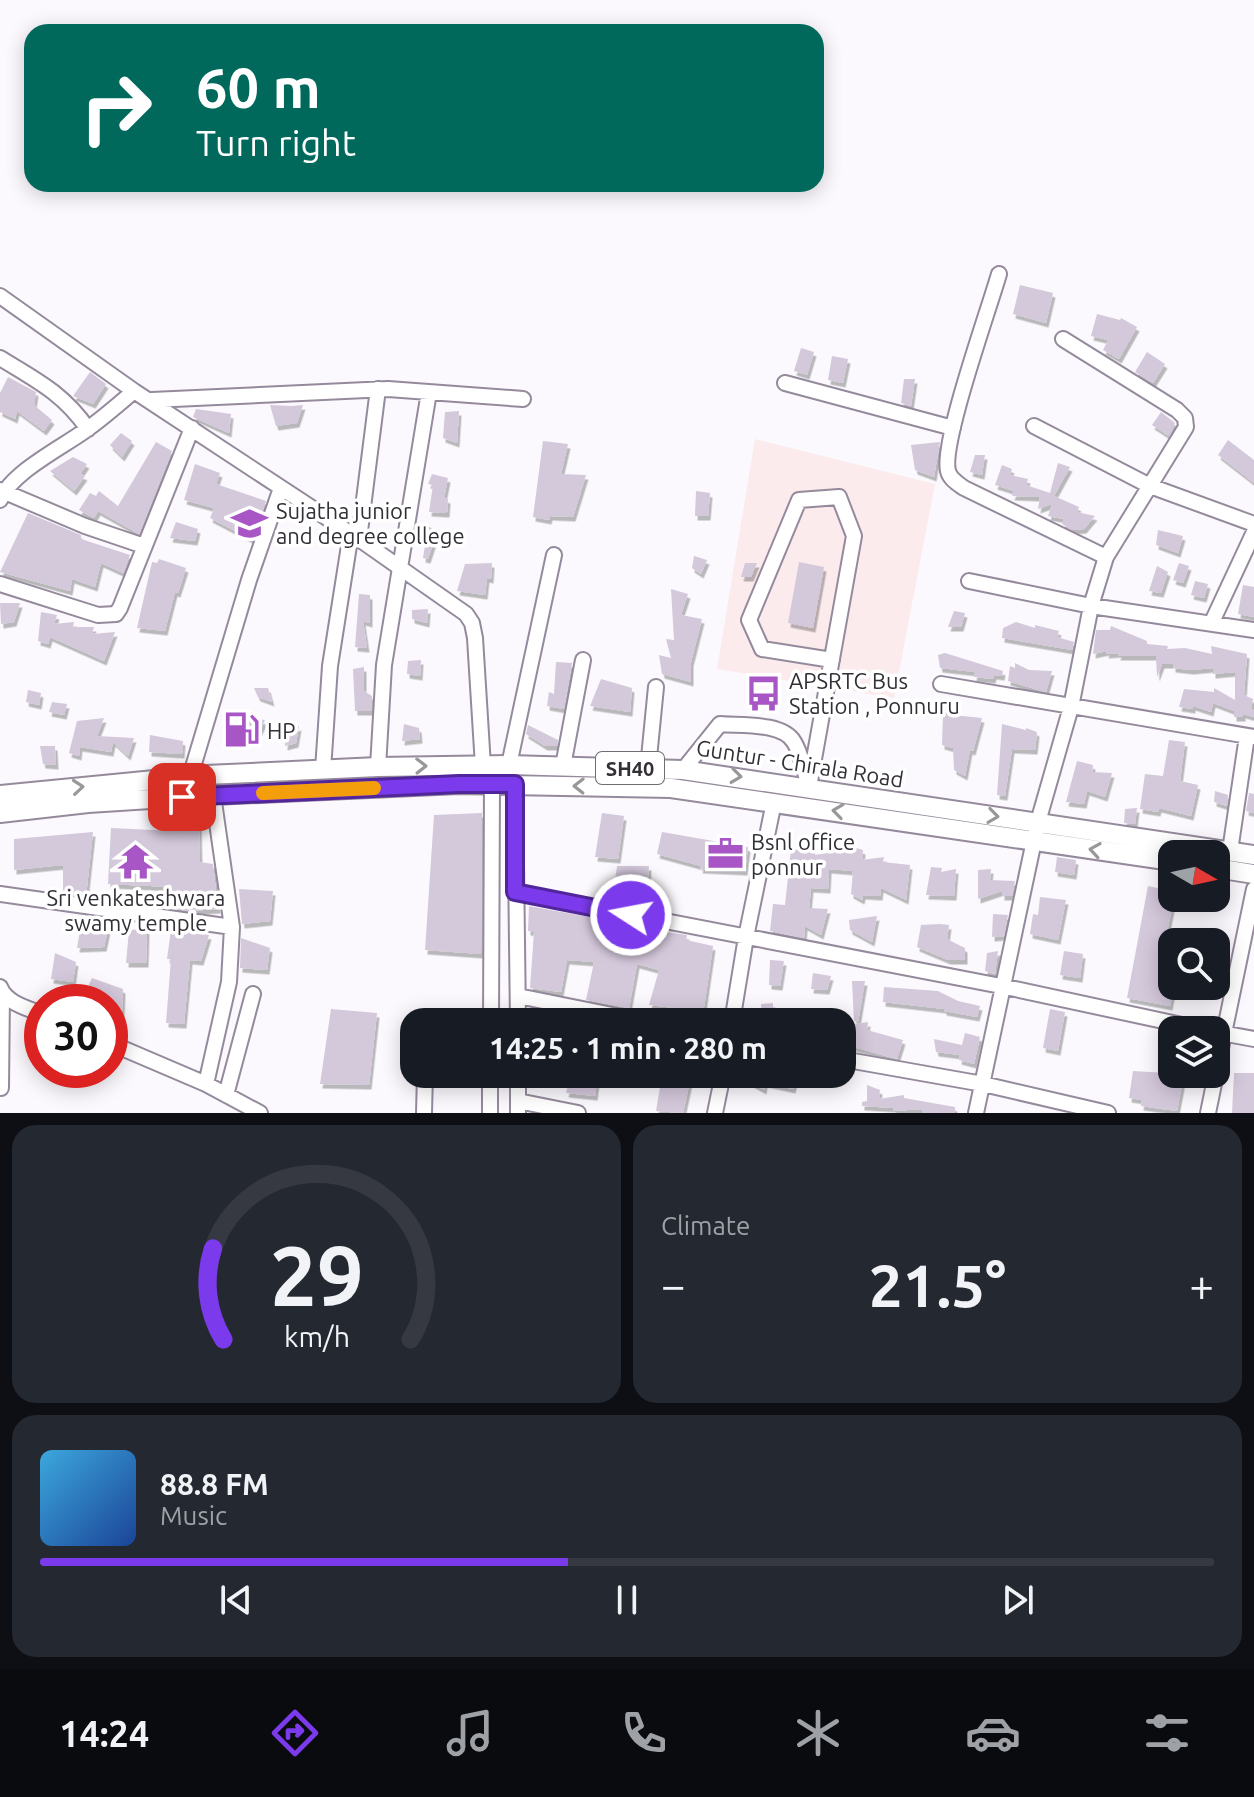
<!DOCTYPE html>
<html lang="en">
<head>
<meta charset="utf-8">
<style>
	body { margin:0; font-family:Ubuntu,sans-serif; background:#242831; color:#f1f3f6; height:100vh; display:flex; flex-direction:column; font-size:30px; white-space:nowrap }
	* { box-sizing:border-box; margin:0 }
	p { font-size:26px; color:#9ea1a6 }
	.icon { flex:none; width:44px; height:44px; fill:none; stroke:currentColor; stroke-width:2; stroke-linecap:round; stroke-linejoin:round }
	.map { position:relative; height:1113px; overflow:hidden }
	.panel { display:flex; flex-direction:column; gap:12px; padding:12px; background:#0d0f14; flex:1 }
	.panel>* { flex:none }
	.hud { position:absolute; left:24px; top:24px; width:800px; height:168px; border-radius:24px; box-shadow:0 4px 20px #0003; background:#00695c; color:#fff; overflow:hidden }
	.needle { width:52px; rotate:99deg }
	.tools { position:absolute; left:1158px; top:840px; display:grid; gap:16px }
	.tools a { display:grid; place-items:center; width:72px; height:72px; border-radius:16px; background:#171b24; box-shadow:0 4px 20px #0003; font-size:40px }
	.speed { position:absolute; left:24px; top:984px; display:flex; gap:16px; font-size:40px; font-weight:700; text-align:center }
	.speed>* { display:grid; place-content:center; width:104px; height:104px; border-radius:50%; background:#171b24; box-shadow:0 4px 20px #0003; line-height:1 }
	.speed .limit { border:12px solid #d22; background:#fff; color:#111 }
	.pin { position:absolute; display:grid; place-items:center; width:68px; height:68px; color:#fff; margin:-34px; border-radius:16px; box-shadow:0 4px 12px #0006 }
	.me { position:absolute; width:88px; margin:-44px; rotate:281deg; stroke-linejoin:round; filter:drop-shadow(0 0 6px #0008) }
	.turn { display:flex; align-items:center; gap:28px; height:168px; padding:0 40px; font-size:36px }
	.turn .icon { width:104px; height:104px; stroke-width:2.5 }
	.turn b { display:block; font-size:56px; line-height:68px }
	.big { font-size:60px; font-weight:700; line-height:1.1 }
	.panel .card { flex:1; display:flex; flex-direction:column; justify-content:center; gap:12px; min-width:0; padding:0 28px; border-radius:24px; background:#242831 }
	.panel .dial { align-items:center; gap:0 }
	.dial svg { height:208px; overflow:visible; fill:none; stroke:#363941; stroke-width:7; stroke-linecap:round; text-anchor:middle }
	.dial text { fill:#f1f3f6; stroke:none }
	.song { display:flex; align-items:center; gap:24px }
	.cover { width:96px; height:96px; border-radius:12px; background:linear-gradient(135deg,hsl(200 70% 55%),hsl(220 70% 35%)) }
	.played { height:8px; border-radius:4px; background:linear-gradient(90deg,#7c3aed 45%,#363941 45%) }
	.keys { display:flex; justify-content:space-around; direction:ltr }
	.heat { display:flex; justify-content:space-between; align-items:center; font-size:44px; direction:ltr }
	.panel .tiles { flex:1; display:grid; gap:12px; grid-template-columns:1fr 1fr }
	.card:last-child { grid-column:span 2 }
	.trip { position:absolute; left:400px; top:1008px; width:456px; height:80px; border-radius:24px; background:#171b24; box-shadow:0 4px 20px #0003; font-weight:700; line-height:80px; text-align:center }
	.dock { display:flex; height:128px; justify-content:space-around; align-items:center; background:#090b0e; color:#9ea1a6 }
	.dock .icon { width:56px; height:56px }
	.dock .current { color:#7c3aed }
	.dock b { font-size:36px; color:#f1f3f6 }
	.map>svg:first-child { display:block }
</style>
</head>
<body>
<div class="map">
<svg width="1254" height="1113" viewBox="0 0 1254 1113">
	<defs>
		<filter id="shadow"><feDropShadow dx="2.5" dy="4.5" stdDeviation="0" flood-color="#0004"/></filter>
	</defs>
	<rect width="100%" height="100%" fill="#fbf9fd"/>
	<path fill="#fcebed" d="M755 439 935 484 894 698 717 669Z"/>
	<path fill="#d4c8db" filter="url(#shadow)" d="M1020 285 1053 293 1046 323 1013 314Z
		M1097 314 1120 320 1121 318 1137 327 1119 359 1103 350 1108 340 1091 336Z
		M801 348 814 352 807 375 794 371Z
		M1147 352 1165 364 1153 383 1135 372Z
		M832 356 848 359 843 383 828 380Z
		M90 372 106 384 93 404 73 396Z
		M8 377 36 392 34 405 52 420 44 431 17 411 15 419 0 412V393Z
		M904 379H915L911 406 901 403Z
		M270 405 292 406 303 405 297 423 276 426Z
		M196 409 231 414 229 433 193 417Z
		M459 411 457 443 443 438 445 412Z
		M1161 412 1175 423 1169 436 1152 425Z
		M121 433 132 441 122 457 110 445Z
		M1228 440 1254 460V483L1218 455Z
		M543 441 568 444 561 474 586 475 573 517 550 516 549 520 533 517Z
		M156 442 172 451 139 534 98 511 94 518 79 510 90 493 96 496 99 491 118 506Z
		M940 442 934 477 915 470 911 445Z
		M975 455H985L982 475 970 472Z
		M73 457 87 464 80 474 85 476 74 491 50 471Z
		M1058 463 1070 467 1054 496 1079 507 1077 512 1095 516 1084 529 1072 530 1062 524 1064 519 1048 516 1052 504 1038 509 1040 497 1012 496 1014 491 995 485 1002 465 1012 469 1010 475 1028 479 1026 485 1050 493Z
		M195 464 220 473 216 484 266 501 252 540 210 518 214 508 184 500Z
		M432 474 448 478 444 498 448 499 447 513 429 512 433 485 428 484Z
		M696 491 710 493 708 516H695Z
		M28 513 81 535V539L130 555 123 573 101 563 95 587 72 579 70 591 0 572Z
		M176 522 198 529 195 541 170 538Z
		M428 526 437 532 428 559 423 558Z
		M1158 530 1183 536 1178 553 1156 545Z
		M694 556 707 560 701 574 692 568Z
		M159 559 186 568 178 593 175 592 165 631 137 628 152 562 157 563Z
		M799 562 824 567 813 628 788 623Z
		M492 563 491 579 487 578 485 595 457 591 465 564Z
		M745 563H757L751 577H741Z
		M1179 563 1189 566 1183 583 1173 580Z
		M1157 566 1168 572 1161 593 1149 591Z
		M1195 581 1208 584 1204 598 1191 595Z
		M1243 585 1254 587V617L1238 614Z
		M671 589 688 594 681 615 702 619 691 662V682L662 674 659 655 671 658 666 639 674 640Z
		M359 594 370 595V623L363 621 367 648 355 647Z
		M0 603H20L14 622 1 624Z
		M428 609 427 623 412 619V610Z
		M954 611 965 613 961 627H948Z
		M41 612 57 615 54 624 74 622 73 627H94L92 634 115 632 104 661 50 637 48 644 38 641Z
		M1016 622 1035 628V625L1059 631 1057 637 1074 642 1072 650 1002 638 1003 628Z
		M1111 626 1147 641V644L1168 646 1167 649 1185 648 1212 654 1211 646 1247 654 1244 695 1253 699 1251 709 1254 711V717L1243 714V717H1234V711L1213 703 1211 712 1193 706V709L1179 707 1184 689 1214 692V688L1235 700V672L1213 674V668L1191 670 1173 668V664H1162L1157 677 1156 656H1118L1119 653 1106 654 1107 651 1093 654 1096 630H1110Z
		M945 653 1003 671 1002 676 994 675 993 679 974 677 975 672 940 668 938 655Z
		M421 660 420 676 407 674 408 661Z
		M556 662 572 663 564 709 547 706 549 692 554 694Z
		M1015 663 1029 670 1052 671 1046 692 1008 681 1010 666 1015 668Z
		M364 667V691L372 696 371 711H355L353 669Z
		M601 679 632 688 630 712 590 706Z
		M254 688H268L272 702 258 697Z
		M28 690 41 693 39 705 26 702Z
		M52 702 67 704 64 715 49 712Z
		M953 711V715L982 718 973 751 970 750 965 776 954 770 953 748 942 745 943 712Z
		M243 717 265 720 256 738 235 737Z
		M104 718 97 736 134 738 128 756 113 742 111 752 80 747 79 756 69 753 77 721Z
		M404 724 419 728 420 739 402 741Z
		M1002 724 1026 730V728L1037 732 1035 750 1012 749 1005 796 997 795Z
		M528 725 558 740 557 746H545L526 734Z
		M299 726 296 743 285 746 286 730Z
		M150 735 183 741 182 754 149 752Z
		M1169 740 1185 742 1180 781 1198 785 1191 816 1159 808 1158 812 1140 809 1145 774 1163 776Z
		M40 746H55L56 765 43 764Z
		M1077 761 1093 765 1092 772 1112 773 1105 797 1087 791 1084 804 1066 802Z
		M1215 791 1228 795 1227 806 1214 802Z
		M1249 793 1254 794V813L1246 811Z
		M1137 808 1135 824 1124 823 1125 809Z
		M482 813 481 954 425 950 434 815Z
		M602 813 624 816 618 859 595 857Z
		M177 823H199L200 862 213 864 218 909 188 911 170 908 172 887 108 884 111 828 176 831Z
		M93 832 86 896 63 893V865L14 870V839Z
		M662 832 748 847 745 871 700 869 701 866 657 854Z
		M849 846 863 850 862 860 884 857 883 862 910 865 906 900 881 888 880 896 863 895 862 900 851 894 853 871 829 869 828 889 811 888 809 908 828 909 821 935 805 926 804 938 770 931 773 904 785 905 791 849 816 852 815 855 848 850Z
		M1057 857 1076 860 1074 875 1055 872Z
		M617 866H649L646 905 612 901Z
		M931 867 942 868 941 872 956 869 954 896 926 895Z
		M991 869 990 880 1015 881 1012 896H1002V891L978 899V870Z
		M1148 886 1172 891 1174 898 1161 961 1172 963 1174 986 1170 1006 1127 998Z
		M239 889 273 891 270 921 242 924Z
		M1040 897 1066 900 1058 940 1030 934 1033 914 1038 915Z
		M529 906 644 927 642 933 667 932 687 935 686 940 713 946 702 1021 673 1013 675 1008 649 1005 659 970 637 964 629 1008 586 1000 594 962 567 960 561 992 530 988 534 932 528 931Z
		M993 914 1008 915 1004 936 992 937Z
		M877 916 872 942 850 930 849 920Z
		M82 918 110 920 104 947 77 948Z
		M940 924 949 925 947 939 965 948V960H948L917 947 921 925Z
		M147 929 146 963H126L129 930Z
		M171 930 209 935 201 961 190 960 184 1024 166 1023 171 959H167Z
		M241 938 270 948 267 970 240 968Z
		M998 951 995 974 985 971 987 953Z
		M1064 951 1083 954 1080 978 1060 975Z
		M55 953 76 962 73 982 51 979Z
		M770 960 784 961 780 986 769 985Z
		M813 973 831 976 827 990 811 989Z
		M92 978 123 989 121 1035 110 1031V1002H81Z
		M852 981H865L858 1022 854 1021Z
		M884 987 938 991 958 1001 980 1006 977 1017 944 1011V1009L883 1002Z
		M773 1003V1022H762L761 1004Z
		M331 1009 377 1013 369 1085 320 1084Z
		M1050 1009 1065 1012 1058 1051 1043 1048Z
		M868 1022 867 1030 903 1040 897 1059 850 1046 854 1024Z
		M965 1033 980 1037 974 1064 959 1060 960 1055 936 1052 934 1039 962 1045Z
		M1133 1071 1184 1074 1177 1111 1141 1106 1142 1100 1129 1098Z
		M1234 1073H1254V1113H1232Z
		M571 1074H598L595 1096 566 1093Z
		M744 1074H797L793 1089 765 1083 764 1090 751 1083 752 1081 743 1079Z
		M662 1075 690 1081 683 1113 656 1111Z
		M867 1085 880 1090 879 1099 904 1095V1098L955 1107V1113H922V1109L893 1111 894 1108 862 1106V1102L867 1101Z"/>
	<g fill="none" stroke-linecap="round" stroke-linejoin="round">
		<defs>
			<path id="minor" d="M999 274C989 309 941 443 948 471 950 479 957 483 964 488L1106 557
				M0 296 134 391 359 539 466 614 472 623 475 638 483 766
				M0 358C36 380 63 393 88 429
				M785 383 953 428
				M152 400 388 389 523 399
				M1034 426 1150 486 1254 524
				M0 490 85 526 144 546
				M0 500C12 472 61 448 86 430 103 418 119 404 134 391
				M359 539 378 389
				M969 581 1091 606 1254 630
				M0 584 98 615 116 614 120 608 192 428
				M1212 622 1254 532
				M941 684 1254 737
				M509 765 554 555
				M563 766 583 660
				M378 767 384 665 429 392
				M648 768 656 687
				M323 770 330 666 351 533
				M683 770 720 724C741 726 782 722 794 742 802 755 804 772 809 786
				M190 777 249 580 281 488
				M515 784 518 1022
				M809 787 854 536 839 497 799 500 749 620 762 649 832 660
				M1230 851 1247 736
				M515 892 1001 986 1205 1030
				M0 894 232 927
				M0 987C6 1003 27 1008 42 1014
				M0 993 2 994 1 1088
				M518 996 647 1022
				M491 1022 492 784
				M732 1022 746 937 774 802
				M1216 1032 1254 1039
				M110 1043 206 1084 260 1113
				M842 1059 983 1084 1108 1113
				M1216 1072 1254 889
				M206 1084 229 982 232 927 213 795
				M226 1095 253 994
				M518 1101 578 1113
				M424 1113 425 1074
				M490 1113V1074
				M518 1113V1074
				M715 1113 723 1074
				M976 1113 1038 822 1071 707 1091 606 1106 557 1186 427 1185 418 1177 410 1063 339
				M1208 1113 1216 1074"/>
			<path id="major" d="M0 795 206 775 378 767 509 765 683 770 1254 855
				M0 813 88 803 213 795 459 784 671 788 1172 861
				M1216 868 1254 874"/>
		</defs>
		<use href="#minor" stroke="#958a9c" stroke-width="18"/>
		<use href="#major" stroke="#958a9c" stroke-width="22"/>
		<use href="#minor" stroke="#fff" stroke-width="14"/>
		<use href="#major" stroke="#fff" stroke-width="18"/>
	</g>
	<defs><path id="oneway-chevron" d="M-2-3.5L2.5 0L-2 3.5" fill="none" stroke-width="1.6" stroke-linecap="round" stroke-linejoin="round" transform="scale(2)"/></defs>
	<g stroke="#99979a">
		<use href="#oneway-chevron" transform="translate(421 766) rotate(-1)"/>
		<use href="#oneway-chevron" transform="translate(736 776) rotate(7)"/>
		<use href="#oneway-chevron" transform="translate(579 786) rotate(-179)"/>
		<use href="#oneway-chevron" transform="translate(78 787) rotate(-5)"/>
		<use href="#oneway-chevron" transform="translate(838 811) rotate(-172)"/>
		<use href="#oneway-chevron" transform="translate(993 816) rotate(8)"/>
		<use href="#oneway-chevron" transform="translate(1095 850) rotate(-171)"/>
	</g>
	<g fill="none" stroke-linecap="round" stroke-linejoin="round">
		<defs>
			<path id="route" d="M182 797 459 784H515V892L631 915"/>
		</defs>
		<use href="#route" stroke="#51269a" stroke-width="20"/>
		<use href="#route" stroke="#7c3aed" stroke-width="14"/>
		<path stroke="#f59e0b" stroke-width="14" d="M263 793 374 788"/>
	</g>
	<defs>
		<symbol id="university-bare" viewBox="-9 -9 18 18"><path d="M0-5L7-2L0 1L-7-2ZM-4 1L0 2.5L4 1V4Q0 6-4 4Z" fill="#a855c5" stroke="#fff" stroke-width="2.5" paint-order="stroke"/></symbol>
		<symbol id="bus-bare" viewBox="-9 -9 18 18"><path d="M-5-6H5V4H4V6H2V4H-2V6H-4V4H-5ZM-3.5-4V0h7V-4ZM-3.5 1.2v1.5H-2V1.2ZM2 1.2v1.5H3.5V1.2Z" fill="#a855c5" stroke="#fff" stroke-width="2.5" paint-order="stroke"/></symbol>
		<symbol id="fuel-bare" viewBox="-9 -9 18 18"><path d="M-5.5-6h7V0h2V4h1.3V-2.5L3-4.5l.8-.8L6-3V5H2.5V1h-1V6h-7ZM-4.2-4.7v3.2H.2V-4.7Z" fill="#a855c5" stroke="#fff" stroke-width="2.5" paint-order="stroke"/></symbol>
		<symbol id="office-bare" viewBox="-9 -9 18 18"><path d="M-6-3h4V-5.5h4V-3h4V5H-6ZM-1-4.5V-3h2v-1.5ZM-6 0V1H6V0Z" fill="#a855c5" stroke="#fff" stroke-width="2.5" paint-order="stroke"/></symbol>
		<symbol id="temple-bare" viewBox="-9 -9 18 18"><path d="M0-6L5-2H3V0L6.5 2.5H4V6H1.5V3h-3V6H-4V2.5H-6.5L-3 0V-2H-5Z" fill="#a855c5" stroke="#fff" stroke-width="2.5" paint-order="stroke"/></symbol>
	</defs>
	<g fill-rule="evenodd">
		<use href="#university-bare" x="224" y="498" width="51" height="51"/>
		<use href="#bus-bare" x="738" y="668" width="51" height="51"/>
		<use href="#fuel-bare" x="216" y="704" width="51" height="51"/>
		<use href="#office-bare" x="700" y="828" width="51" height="51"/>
		<use href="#temple-bare" x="110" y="836" width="51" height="51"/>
	</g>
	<g text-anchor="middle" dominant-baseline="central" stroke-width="7" stroke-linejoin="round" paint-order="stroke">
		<rect fill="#fff" stroke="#706d72" stroke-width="2" x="596" y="752" width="68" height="32" rx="6"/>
		<g font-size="20" font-weight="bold" fill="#332f36">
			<text x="630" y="768">SH40</text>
		</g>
		<g font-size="22" fill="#332f36" stroke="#fff" text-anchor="start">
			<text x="276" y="510">Sujatha junior<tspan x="276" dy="25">and degree college</tspan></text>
			<text x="789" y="680">APSRTC Bus<tspan x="789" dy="25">Station , Ponnuru</tspan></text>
			<text x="267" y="730">HP</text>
			<text x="751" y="841">Bsnl office<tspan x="751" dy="25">ponnur</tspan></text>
			<text x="136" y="897" text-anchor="middle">Sri venkateshwara<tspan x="136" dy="25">swamy temple</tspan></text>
		</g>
		<g font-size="22" fill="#332f36" stroke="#fff">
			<text transform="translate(800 763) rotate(9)">Guntur - Chirala Road</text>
		</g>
	</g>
</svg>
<div class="tools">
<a><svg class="needle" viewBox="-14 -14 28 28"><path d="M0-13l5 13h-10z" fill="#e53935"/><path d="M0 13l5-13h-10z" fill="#9ea1a6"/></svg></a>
<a><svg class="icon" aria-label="search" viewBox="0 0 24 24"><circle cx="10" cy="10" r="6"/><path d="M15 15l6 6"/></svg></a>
<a><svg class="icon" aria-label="layers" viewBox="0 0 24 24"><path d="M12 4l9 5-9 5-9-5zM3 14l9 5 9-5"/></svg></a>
</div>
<div class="speed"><div class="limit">30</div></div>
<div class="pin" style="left:182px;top:797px;background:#d93025"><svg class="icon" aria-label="arrive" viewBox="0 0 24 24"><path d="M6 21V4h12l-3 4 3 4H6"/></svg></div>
<svg class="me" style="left:631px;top:915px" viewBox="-20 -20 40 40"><circle r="17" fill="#7c3aed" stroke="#fff" stroke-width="3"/><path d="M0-11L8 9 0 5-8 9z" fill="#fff"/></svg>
<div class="trip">14:25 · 1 min · 280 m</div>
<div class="hud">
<div class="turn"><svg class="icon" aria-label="right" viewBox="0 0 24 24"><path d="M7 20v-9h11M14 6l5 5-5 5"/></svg><div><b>60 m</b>Turn right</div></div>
</div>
</div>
<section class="panel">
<div class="tiles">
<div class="card dial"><svg viewBox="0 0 100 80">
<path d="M14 69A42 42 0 1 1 86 69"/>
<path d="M14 69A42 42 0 0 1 10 34" stroke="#7c3aed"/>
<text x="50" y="56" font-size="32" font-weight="700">29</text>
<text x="50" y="72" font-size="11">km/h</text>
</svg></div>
<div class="card"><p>Climate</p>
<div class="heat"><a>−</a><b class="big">21.5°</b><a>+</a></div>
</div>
<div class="card">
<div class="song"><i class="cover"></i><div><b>88.8 FM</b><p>Music</p></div></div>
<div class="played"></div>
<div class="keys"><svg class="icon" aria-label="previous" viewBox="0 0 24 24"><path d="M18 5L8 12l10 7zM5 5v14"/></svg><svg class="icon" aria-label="pause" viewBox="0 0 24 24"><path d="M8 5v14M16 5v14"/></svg><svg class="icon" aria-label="next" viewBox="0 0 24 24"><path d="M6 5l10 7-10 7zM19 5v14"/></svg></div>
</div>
</div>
</section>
<nav class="dock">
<b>14:24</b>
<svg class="icon current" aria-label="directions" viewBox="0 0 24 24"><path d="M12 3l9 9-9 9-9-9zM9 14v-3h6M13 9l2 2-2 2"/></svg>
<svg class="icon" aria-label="music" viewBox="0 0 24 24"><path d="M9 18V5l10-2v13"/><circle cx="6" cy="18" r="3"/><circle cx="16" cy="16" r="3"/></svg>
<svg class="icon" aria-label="phone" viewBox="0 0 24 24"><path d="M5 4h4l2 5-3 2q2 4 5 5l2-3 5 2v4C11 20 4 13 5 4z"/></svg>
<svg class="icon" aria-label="climate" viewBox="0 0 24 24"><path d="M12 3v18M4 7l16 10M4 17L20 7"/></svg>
<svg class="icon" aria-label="car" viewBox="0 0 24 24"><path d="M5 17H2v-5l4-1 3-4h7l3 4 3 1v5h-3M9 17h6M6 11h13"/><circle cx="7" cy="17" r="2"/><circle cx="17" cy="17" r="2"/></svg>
<svg class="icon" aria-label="filters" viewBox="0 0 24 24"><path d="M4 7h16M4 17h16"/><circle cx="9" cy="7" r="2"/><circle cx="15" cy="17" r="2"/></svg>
</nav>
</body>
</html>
